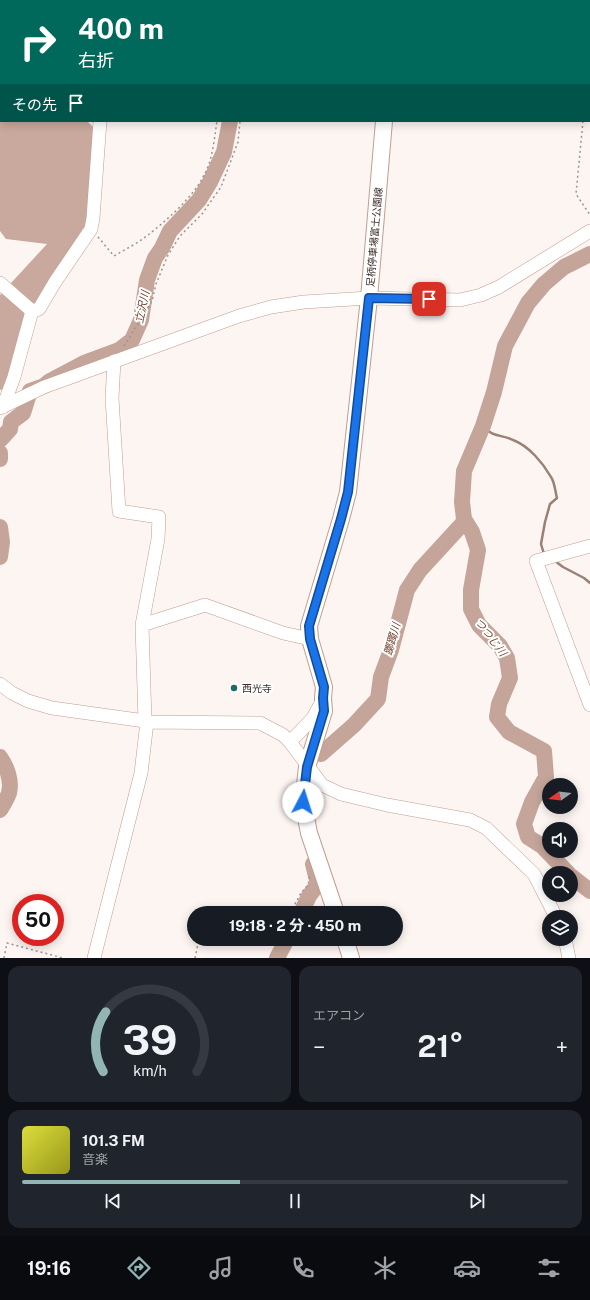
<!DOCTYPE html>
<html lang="ja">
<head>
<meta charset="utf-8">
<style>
	body { margin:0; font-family:"Public Sans","Noto Sans JP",sans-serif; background:#20242c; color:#f1f3f6; height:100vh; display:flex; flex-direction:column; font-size:15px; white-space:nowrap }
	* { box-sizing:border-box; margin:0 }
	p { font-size:13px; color:#9ea1a6 }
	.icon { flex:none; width:22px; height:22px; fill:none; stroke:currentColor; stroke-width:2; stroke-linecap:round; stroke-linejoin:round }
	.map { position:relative; height:958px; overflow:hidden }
	.panel { display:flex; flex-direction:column; gap:8px; padding:8px; background:#0d0f14; flex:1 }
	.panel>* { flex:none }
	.top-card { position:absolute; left:0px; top:0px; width:590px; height:122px; box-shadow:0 2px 10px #0003; background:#00695c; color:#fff; overflow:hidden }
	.needle { width:26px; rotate:256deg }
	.buttons { position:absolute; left:542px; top:778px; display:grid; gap:8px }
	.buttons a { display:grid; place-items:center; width:36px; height:36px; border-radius:50%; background:#171b24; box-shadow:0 2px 10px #0003; font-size:20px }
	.speed { position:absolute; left:12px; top:894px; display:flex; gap:8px; font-size:20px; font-weight:700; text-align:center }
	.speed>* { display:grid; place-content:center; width:52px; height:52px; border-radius:50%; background:#171b24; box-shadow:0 2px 10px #0003; line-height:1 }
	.speed .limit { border:6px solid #d22; background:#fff; color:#111 }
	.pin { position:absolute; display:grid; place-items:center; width:34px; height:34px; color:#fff; margin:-17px; border-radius:8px; box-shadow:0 2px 6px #0006 }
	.me { position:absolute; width:44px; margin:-22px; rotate:5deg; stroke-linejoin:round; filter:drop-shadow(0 0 3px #0008) }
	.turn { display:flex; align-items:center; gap:14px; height:84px; padding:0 12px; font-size:18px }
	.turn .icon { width:52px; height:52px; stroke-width:2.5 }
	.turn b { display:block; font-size:28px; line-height:34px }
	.then { display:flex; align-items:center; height:38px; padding:0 12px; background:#0003; gap:8px; font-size:15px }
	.big { font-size:30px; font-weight:700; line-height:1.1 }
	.panel .widget { flex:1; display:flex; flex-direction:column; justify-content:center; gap:6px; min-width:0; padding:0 14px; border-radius:12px; background:#20242c }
	.panel .dial { align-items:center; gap:0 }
	.dial svg { height:104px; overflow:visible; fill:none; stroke:#363941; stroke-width:7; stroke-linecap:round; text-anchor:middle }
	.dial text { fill:#f1f3f6; stroke:none }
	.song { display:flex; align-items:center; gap:12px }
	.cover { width:48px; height:48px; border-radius:6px; background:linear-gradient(135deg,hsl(60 70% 55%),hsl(60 70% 35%)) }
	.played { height:4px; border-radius:2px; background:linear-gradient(90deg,#91b5b5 40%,#363941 40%) }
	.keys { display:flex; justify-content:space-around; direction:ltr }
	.heat { display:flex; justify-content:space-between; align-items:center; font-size:22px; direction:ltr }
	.panel .tiles { flex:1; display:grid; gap:8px; grid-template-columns:1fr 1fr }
	.widget:last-child { grid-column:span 2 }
	.trip { position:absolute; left:187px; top:906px; width:216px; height:40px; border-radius:20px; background:#171b24; box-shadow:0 2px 10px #0003; font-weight:700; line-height:40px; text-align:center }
	.tabs { display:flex; height:64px; justify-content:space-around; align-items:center; background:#090b0e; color:#9ea1a6 }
	.tabs .icon { width:28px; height:28px }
	.tabs .on { color:#91b5b5 }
	.tabs b { font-size:18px; color:#f1f3f6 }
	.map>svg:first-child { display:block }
</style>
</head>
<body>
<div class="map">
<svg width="590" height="958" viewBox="0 0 590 958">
	<rect width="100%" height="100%" fill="#fdf5f2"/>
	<path fill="#c9a99d" d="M0 101H1V121H87L103 137 91 221 31 311 8 388 0 390V295L47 244 6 239 0 231Z"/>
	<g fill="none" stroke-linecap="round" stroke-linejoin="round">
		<path stroke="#9b8076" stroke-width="2.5" d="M483 426C493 438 501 434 513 440 529 446 543 463 551 477 555 483 555 491 557 498L550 504 545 522 541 544 544 554
			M555 561 563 567 584 578 590 583"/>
		<path stroke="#c5a599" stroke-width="16" d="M243 1V0
			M0 440 10 429 11 422 23 413 30 391 44 386 50 381 84 363 119 350 132 340 141 320 147 280 155 258 162 248 170 231 199 200 210 182 224 152 230 121
			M0 453V459
			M0 527 2 542 0 557
			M321 754 354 725 378 699 381 677 391 650 407 590 420 570 465 521
			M0 757C7 767 12 781 9 793 7 799 3 805 0 810
			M568 873 542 846 528 837 524 824 532 802 546 777 544 751 509 732 497 717 499 704 510 678 507 658 500 646 479 625 471 609V590L478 550 472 532 464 519 462 502 464 471 483 426 494 392 505 346 528 303 544 284 564 267 590 254
			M571 876 590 891
			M301 913 309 896 318 884 313 864
			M277 958 287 939"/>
		<defs>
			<path id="minor" d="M2 0V1
				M34 0 35 1
				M81 1V0
				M0 283 32 311
				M114 361 112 398 119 511 159 517 158 539 142 625
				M3 407 14 377 32 311 39 309 55 282 91 229 93 218 100 121
				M0 408 44 387 239 316 271 307 304 302 369 298 460 300 481 295 499 287 590 231
				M590 546 536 561 590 705
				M0 684 12 693 28 701 52 708 145 721
				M147 722 260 723 283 735 290 742 322 785 341 794 387 805 470 820 486 828 534 874 556 917
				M290 742 313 718 321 703
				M565 939 569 958
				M94 958 141 773 147 722 145 721 142 625 205 605 283 633 310 639"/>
			<path id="major" d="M394 1 395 0
				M336 913 309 833 303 802 307 767 324 711 323 698 324 687 310 639 309 626 341 519 348 492 369 298 384 121
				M345 939 351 958"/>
		</defs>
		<use href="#minor" stroke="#c29d90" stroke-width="14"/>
		<use href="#major" stroke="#c29d90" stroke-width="18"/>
		<path stroke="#9e928e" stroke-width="1.5" stroke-dasharray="2 3" stroke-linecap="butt" d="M534 0 535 1
			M229 1V0
			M254 1V0
			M589 45V53
			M583 121 576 194 590 215
			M98 237 114 256C126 249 138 243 148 235 166 221 193 197 203 177 213 160 214 140 217 121
			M124 346 152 301 156 284 168 255 180 236 202 214 221 187 238 142 240 121
			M290 913 301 893 308 885 310 874
			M4 958 7 943 63 958
			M195 958 199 939"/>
		<use href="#minor" stroke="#fff" stroke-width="13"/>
		<use href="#major" stroke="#fff" stroke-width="16"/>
	</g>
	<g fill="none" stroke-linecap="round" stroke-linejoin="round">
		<defs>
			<path id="route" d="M303 802 307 767 324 711 323 698 324 687 310 639 309 626 341 519 348 492 369 298 429 299"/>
		</defs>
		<use href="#route" stroke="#114b97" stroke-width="10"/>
		<use href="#route" stroke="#1a73e8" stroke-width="7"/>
	</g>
	<circle fill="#1c6966" stroke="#fff" stroke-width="1.5" cx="234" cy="688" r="4"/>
	<g text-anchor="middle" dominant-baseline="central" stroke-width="4" stroke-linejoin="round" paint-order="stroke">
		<g font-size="10" fill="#3a2b26" stroke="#fff">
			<text transform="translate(374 237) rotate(-85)">足柄停車場富士公園線</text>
		</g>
		<g font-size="10" fill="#3a2b26" stroke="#fff" text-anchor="start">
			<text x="242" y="688">西光寺</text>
		</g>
		<g font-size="11" font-style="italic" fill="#764634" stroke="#fff">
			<text transform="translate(142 307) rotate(-78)">立沢川</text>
			<text transform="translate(491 637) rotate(53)">つつじ川</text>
			<text transform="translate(392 639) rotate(-74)">躑躅川</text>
		</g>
	</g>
</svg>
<div class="buttons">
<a><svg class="needle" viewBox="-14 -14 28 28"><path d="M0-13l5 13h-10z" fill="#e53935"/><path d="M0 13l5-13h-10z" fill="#9ea1a6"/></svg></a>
<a><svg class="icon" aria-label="sound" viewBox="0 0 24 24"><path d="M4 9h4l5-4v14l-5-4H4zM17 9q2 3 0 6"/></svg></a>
<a><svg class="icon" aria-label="search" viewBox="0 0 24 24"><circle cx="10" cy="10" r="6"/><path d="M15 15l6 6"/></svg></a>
<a><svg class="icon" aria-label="layers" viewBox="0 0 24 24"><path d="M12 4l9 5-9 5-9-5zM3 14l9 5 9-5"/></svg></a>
</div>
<div class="speed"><div class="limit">50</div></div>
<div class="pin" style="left:429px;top:299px;background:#d93025"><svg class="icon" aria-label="arrive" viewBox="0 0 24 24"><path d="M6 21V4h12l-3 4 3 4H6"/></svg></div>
<svg class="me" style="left:303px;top:802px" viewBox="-20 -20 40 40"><circle r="19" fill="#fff"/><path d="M0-13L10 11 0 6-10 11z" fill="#1a73e8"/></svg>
<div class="trip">19:18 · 2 分 · 450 m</div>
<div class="top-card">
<div class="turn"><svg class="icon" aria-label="right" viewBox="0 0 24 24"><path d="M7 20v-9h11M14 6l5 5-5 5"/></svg><div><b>400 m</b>右折</div></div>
<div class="then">その先<svg class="icon" aria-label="arrive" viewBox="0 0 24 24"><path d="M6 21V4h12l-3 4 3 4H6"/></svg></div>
</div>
</div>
<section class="panel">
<div class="tiles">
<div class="widget dial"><svg viewBox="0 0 100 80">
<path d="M14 69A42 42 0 1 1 86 69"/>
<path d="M14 69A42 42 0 0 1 16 23" stroke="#91b5b5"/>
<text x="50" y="56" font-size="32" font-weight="700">39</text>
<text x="50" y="72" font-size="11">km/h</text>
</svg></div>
<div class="widget"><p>エアコン</p>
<div class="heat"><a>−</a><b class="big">21°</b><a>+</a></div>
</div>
<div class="widget">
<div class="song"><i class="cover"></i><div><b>101.3 FM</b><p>音楽</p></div></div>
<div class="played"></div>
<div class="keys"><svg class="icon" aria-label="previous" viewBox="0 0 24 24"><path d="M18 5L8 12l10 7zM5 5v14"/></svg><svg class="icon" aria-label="pause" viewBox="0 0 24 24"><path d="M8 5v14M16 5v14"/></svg><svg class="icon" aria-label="next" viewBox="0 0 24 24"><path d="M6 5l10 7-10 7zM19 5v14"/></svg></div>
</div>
</div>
</section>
<nav class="tabs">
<b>19:16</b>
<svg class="icon on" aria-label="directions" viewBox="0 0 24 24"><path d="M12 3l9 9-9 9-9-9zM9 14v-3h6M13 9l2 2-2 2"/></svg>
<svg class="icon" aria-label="music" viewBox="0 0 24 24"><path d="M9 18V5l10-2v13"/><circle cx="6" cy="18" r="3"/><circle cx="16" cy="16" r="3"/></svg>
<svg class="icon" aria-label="phone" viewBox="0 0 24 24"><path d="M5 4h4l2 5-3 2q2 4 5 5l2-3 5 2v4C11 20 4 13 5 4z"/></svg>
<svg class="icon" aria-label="climate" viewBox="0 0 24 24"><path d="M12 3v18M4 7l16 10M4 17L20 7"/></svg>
<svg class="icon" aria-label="car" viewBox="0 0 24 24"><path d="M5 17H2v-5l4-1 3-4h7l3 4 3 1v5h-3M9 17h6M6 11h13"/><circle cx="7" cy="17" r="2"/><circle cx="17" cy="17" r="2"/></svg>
<svg class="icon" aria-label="filters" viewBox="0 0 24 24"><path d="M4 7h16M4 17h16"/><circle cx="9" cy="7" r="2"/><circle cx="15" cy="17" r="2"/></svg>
</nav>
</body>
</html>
